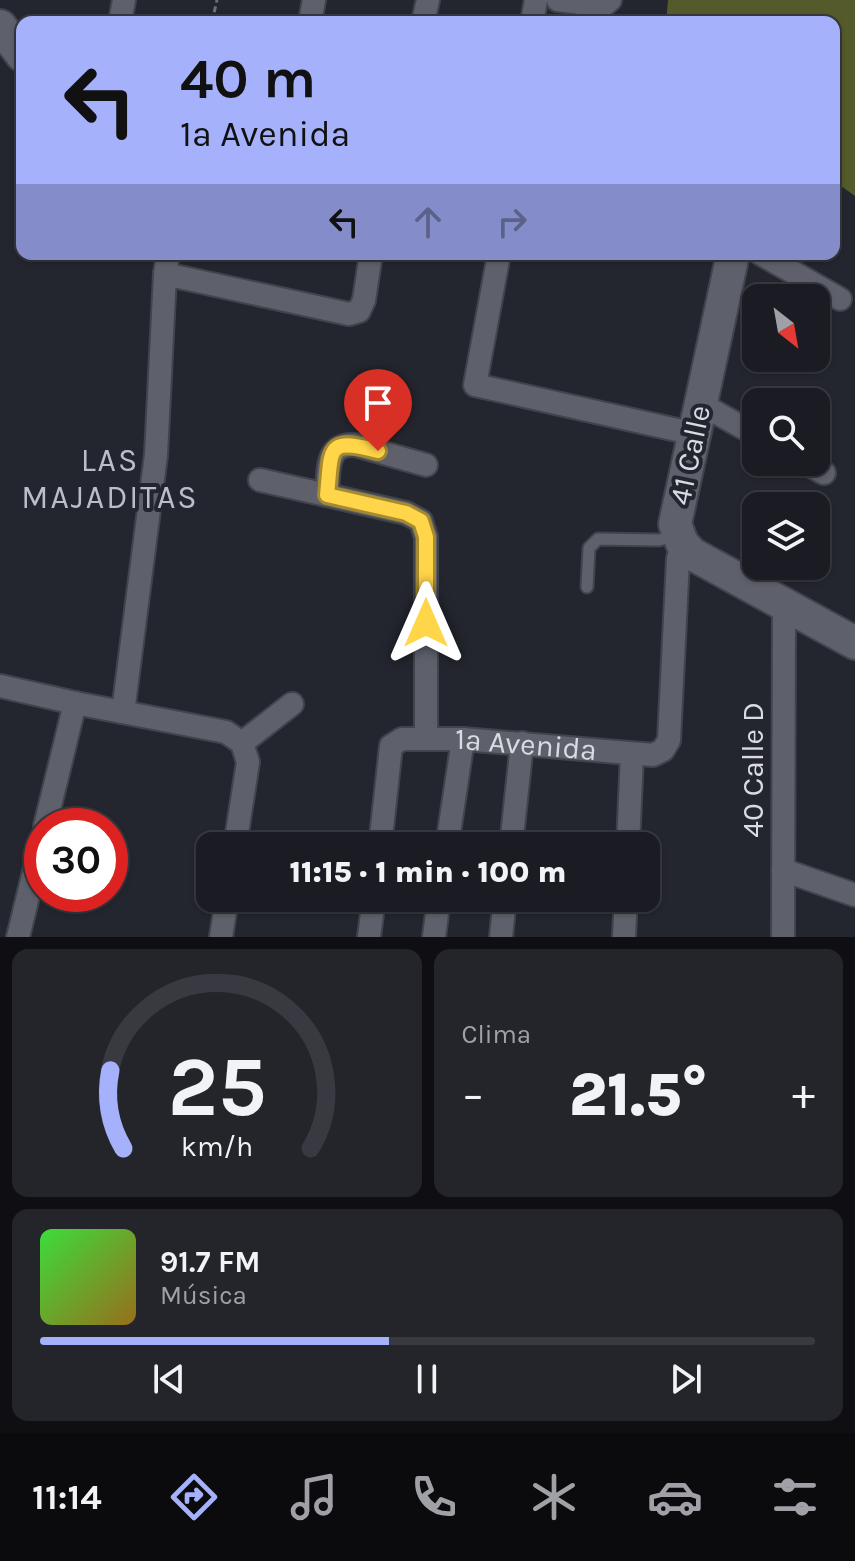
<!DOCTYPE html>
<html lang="es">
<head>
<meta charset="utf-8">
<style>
	body { margin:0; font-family:Karla,sans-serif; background:#24252b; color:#f1f3f6; height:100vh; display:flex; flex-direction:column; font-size:30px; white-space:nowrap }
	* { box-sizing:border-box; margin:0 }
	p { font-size:26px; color:#a0a1a6 }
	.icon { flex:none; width:44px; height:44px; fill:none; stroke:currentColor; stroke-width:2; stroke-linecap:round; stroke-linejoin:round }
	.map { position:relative; height:937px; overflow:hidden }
	.panel { display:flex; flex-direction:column; gap:12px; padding:12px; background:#0f0f13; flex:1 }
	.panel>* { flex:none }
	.banner { position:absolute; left:16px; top:16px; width:824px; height:244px; border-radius:16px; box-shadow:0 2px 6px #0004,0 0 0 2px #393a41; background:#a6b1fc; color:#111; overflow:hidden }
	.needle { width:52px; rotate:149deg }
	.controls { position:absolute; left:742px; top:284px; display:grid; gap:16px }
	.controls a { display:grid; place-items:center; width:88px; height:88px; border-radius:16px; background:#1b1c23; box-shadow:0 2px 6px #0004,0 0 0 2px #393a41; font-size:40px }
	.speed { position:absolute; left:24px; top:808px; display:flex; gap:16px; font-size:40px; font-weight:700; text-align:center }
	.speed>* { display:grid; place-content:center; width:104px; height:104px; border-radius:50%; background:#1b1c23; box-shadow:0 2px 6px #0004,0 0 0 2px #393a41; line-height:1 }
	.speed .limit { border:12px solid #d22; background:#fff; color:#111 }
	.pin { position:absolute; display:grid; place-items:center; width:68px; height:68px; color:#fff; margin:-82px -34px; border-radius:50% 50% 50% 0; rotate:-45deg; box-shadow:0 0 8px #0007 }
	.pin .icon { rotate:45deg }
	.me { position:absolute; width:88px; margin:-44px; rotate:0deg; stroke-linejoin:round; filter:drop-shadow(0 0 6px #0008) }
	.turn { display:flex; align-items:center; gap:28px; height:168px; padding:0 32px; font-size:36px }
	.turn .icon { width:104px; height:104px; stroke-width:2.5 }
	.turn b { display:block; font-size:56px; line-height:68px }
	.lanes { display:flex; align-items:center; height:76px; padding:0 32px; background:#0003; justify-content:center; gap:40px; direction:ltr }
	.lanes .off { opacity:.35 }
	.big { font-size:60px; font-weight:800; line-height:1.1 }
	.panel .widget { flex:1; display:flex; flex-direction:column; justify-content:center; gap:12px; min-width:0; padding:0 28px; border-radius:16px; background:#24252b }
	.panel .dial { align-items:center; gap:0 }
	.dial svg { height:208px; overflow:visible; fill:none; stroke:#393a41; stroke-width:7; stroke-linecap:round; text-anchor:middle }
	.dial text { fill:#f1f3f6; stroke:none }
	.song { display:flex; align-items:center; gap:24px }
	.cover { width:96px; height:96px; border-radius:12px; background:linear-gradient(135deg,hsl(120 70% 55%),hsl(40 70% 35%)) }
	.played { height:8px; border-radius:4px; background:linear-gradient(90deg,#a6b1fc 45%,#393a41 45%) }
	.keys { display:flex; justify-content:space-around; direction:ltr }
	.heat { display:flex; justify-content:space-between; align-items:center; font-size:44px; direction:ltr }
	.panel .tiles { flex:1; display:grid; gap:12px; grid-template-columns:1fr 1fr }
	.widget:last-child { grid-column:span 2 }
	.trip { position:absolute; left:196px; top:832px; width:464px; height:80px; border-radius:16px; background:#1b1c23; box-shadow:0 2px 6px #0004,0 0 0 2px #393a41; font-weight:800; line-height:80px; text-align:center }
	.tab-bar { display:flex; height:128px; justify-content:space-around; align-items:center; background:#0b0b0e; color:#a0a1a6 }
	.tab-bar .icon { width:56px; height:56px }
	.tab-bar .selected { color:#a6b1fc }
	.tab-bar b { font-size:36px; color:#f1f3f6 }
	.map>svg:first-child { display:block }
</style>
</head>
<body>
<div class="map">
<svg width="855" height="937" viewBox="0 0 855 937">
	<rect width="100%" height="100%" fill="#24262f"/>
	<path fill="#545a2a" d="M668 0H855V196L834 181V22H666Z"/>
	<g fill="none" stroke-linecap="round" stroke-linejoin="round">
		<defs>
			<path id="lane" d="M587 587 589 548 598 539 659 540 675 536"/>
			<g id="street">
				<path d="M558 0 603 6 610 0"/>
				<path d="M120 22 124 0"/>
				<path d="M310 22 314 0"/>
				<path d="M423 22 428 0"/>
				<path d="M532 22 536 0"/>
				<path d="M499 254 475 385 695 434"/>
				<path d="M761 254 840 299"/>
				<path d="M165 274 349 314 359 311 364 300 371 254"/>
				<path d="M701 404 756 435"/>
				<path d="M804 462 824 473"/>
				<path d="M260 480 406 513 421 521 426 537V738"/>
				<path d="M327 495C329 473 324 443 355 445L426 465"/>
				<path d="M0 686 75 703 226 732 242 743"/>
				<path d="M123 712 156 455 165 274 168 254"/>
				<path d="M242 743 292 704"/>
				<path d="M45 826 75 703"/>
				<path d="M235 846 248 762 242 743"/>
				<path id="s1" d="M380 846 391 746 402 739H463L653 755 663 750 669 740 678 559 682 543"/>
				<path d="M447 846 463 739"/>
				<path d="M511 846 522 743"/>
				<path d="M628 846 632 754"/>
				<path d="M783 870 855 895"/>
				<path d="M18 937 42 839"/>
				<path d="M221 937 227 898"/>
				<path d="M369 937 374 898"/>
				<path d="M434 937 439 898"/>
				<path d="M501 937 505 898"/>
				<path d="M624 937 626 898"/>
				<path d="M783 937 784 603"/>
			</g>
			<path id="secondary" d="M0 26 22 55
				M733 254 675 524 682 543 692 554 855 643"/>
		</defs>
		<use href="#lane" stroke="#42444c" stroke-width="15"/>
		<use href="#street" stroke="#42444c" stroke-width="26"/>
		<use href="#secondary" stroke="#42444c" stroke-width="36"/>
		<path stroke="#6e7077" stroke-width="3" stroke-dasharray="6 4" stroke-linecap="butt" d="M212 22 217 0"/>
		<use href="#lane" stroke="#5e616b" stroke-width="11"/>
		<use href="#street" stroke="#5e616b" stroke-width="22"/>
		<use href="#secondary" stroke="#5e616b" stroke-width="32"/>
	</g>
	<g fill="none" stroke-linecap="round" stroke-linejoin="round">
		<defs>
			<path id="route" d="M378 451C325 437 332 448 327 495L406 513 421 521 426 537V623"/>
		</defs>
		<use href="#route" stroke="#a68a30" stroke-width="20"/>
		<use href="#route" stroke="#ffd54a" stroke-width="14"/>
	</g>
	<g text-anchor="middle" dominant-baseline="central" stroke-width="8" stroke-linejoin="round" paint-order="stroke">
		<g font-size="30" fill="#d9dbe1" stroke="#24262f">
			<text transform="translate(690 455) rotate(-78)">41 Calle</text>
			<text stroke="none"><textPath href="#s1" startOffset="238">1a Avenida</textPath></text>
			<text transform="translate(753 770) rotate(-90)">40 Calle D</text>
		</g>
		<g font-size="32" letter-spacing="2" fill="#bbbeca" stroke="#24262f">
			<text x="110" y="460">LAS<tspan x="110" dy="37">MAJADITAS</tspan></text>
		</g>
	</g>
</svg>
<div class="controls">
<a><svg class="needle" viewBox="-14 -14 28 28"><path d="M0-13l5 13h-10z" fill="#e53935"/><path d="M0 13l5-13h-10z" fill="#a0a1a6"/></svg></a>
<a><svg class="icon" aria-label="search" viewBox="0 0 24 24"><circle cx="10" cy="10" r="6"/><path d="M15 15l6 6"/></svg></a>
<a><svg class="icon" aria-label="layers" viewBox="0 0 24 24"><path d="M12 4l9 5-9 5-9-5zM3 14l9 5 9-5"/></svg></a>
</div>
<div class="speed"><div class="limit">30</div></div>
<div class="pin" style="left:378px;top:451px;background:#d93025"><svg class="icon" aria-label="arrive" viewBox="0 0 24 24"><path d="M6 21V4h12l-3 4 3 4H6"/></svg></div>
<svg class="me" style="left:426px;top:623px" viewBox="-20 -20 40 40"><path d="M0-17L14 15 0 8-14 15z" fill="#ffd54a" stroke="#fff" stroke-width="4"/></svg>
<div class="trip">11:15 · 1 min · 100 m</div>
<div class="banner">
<div class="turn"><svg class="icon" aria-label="left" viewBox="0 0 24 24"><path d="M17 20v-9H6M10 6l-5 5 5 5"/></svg><div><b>40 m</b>1a Avenida</div></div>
<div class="lanes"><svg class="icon" aria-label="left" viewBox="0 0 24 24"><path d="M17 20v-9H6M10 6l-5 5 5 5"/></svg><svg class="icon off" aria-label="ahead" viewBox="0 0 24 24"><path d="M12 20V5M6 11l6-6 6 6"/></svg><svg class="icon off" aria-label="right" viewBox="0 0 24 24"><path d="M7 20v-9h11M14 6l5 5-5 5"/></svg></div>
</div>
</div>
<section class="panel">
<div class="tiles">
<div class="widget dial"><svg viewBox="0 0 100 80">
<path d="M14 69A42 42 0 1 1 86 69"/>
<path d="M14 69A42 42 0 0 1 9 39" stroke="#a6b1fc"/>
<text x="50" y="56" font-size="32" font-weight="700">25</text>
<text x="50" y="72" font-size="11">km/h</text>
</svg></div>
<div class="widget"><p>Clima</p>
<div class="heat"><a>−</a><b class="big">21.5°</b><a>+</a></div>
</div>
<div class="widget">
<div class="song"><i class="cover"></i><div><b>91.7 FM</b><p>Música</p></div></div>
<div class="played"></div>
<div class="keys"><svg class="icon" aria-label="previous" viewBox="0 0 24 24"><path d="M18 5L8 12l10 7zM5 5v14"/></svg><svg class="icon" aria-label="pause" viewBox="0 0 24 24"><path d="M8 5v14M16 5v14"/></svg><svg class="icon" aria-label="next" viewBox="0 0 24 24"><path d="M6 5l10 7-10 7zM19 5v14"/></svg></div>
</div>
</div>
</section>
<nav class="tab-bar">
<b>11:14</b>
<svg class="icon selected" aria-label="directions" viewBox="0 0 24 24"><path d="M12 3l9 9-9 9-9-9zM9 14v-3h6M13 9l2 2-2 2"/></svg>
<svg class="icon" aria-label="music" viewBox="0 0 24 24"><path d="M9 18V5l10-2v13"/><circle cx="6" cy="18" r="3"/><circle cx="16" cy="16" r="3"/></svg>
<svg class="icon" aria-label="phone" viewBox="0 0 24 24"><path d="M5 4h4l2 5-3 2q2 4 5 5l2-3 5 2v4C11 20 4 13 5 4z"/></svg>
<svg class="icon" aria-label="climate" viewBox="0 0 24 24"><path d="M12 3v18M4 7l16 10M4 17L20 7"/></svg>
<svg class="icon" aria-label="car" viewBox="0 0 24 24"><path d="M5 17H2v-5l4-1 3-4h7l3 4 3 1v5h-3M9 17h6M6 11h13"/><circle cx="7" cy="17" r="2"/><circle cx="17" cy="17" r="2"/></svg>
<svg class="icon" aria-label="filters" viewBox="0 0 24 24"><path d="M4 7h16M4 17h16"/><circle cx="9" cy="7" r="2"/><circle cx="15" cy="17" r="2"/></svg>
</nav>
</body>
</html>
